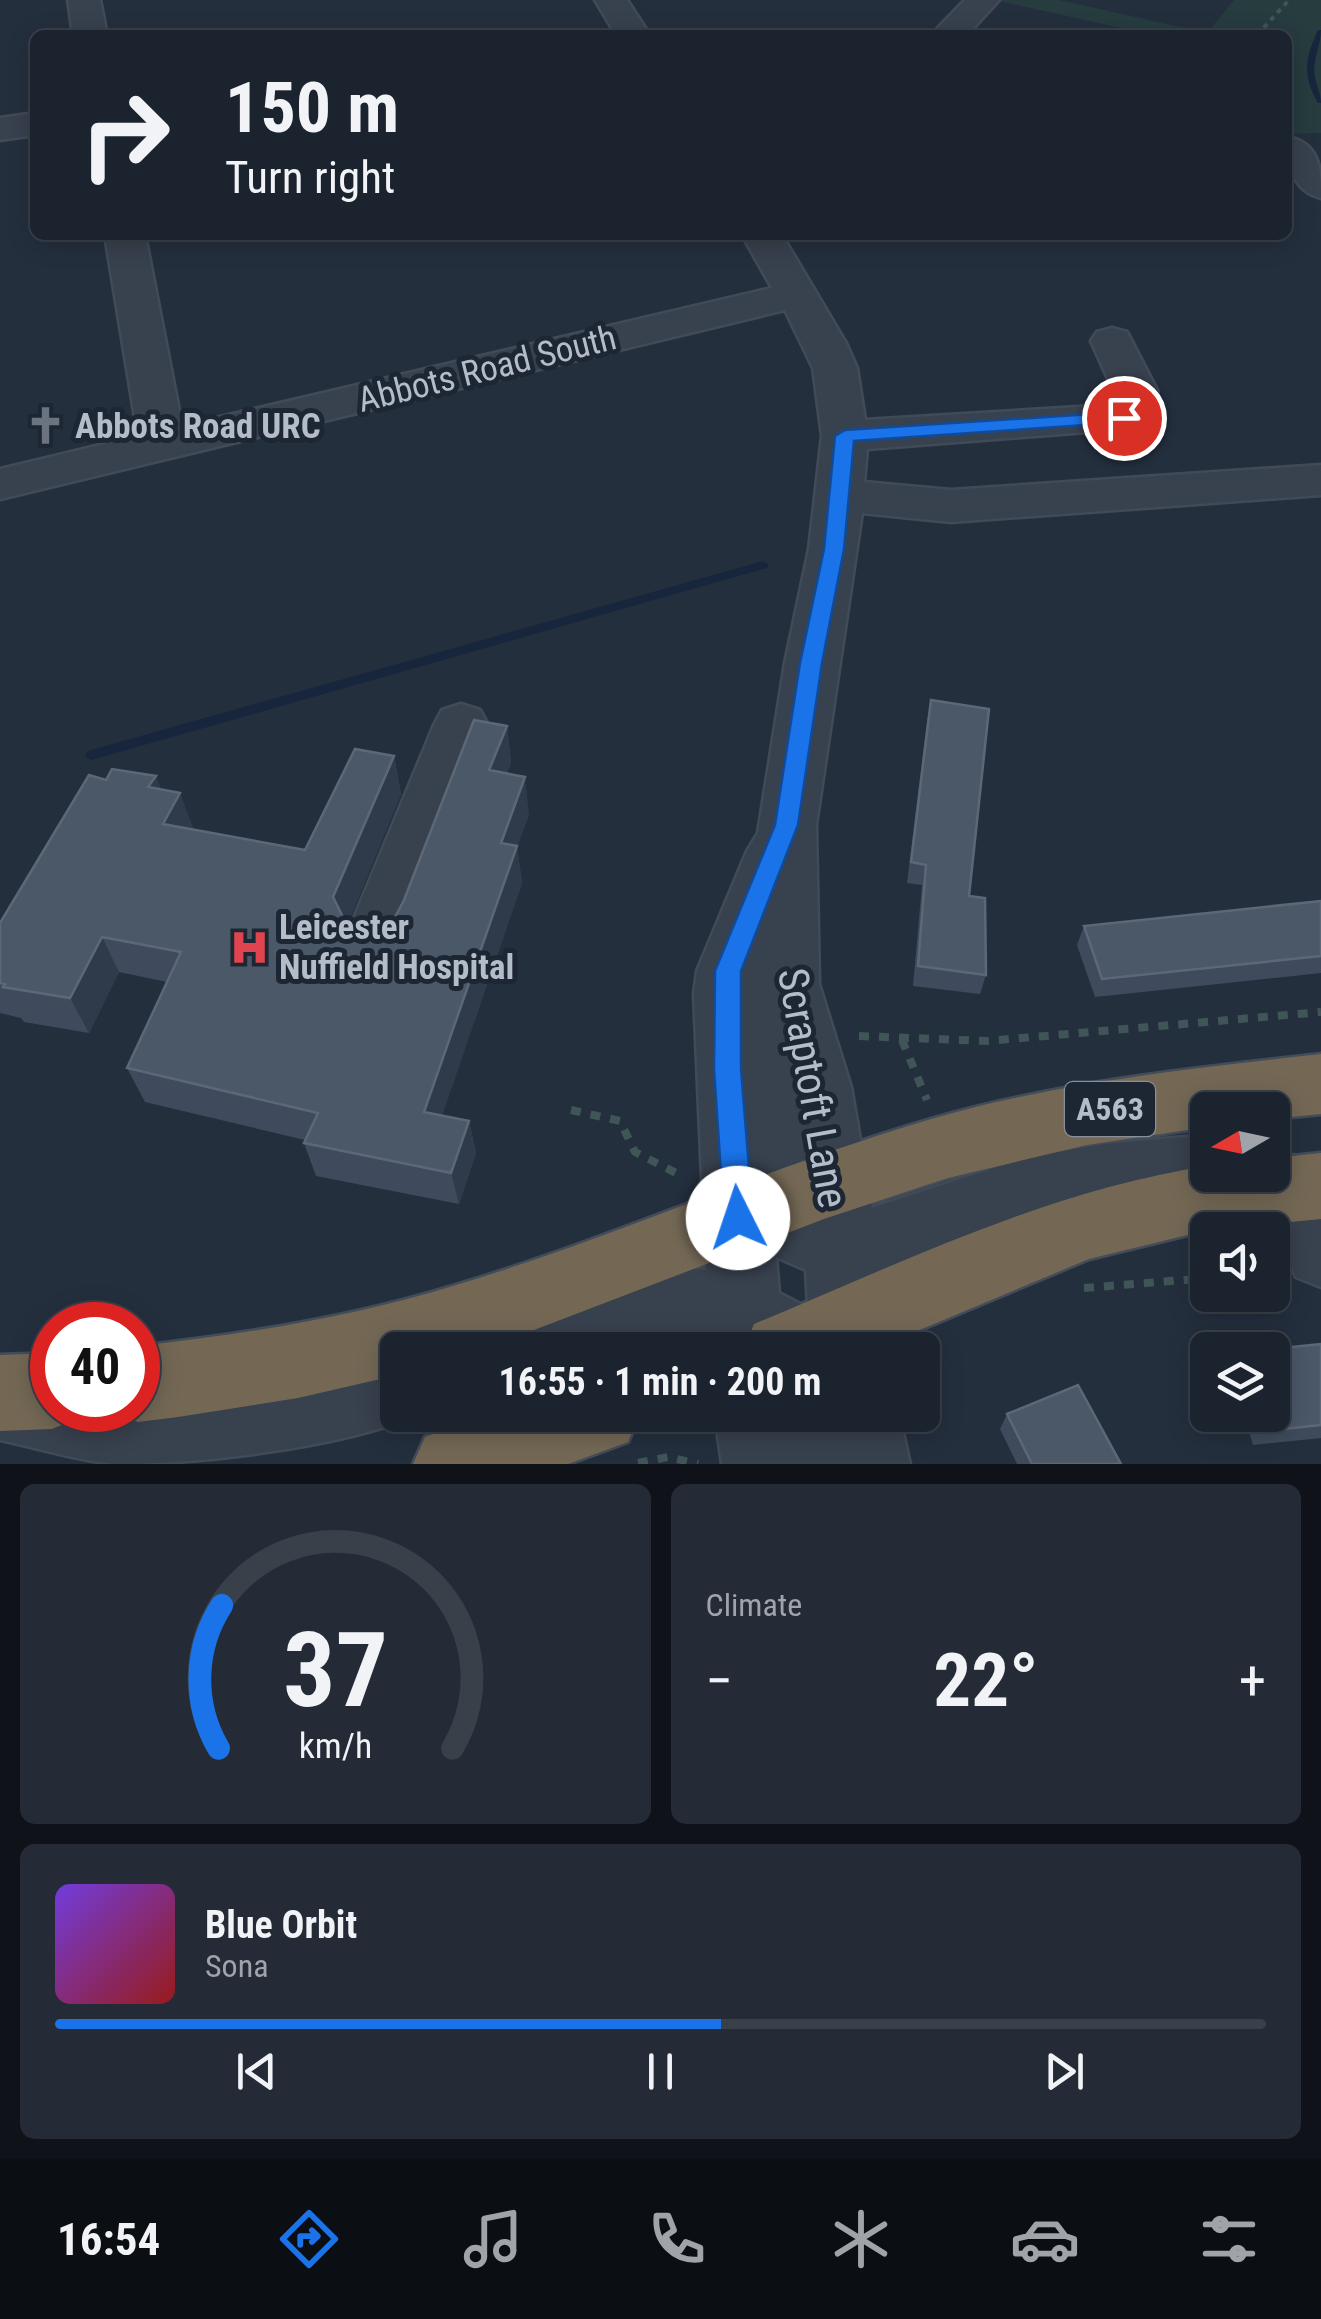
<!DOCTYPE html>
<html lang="en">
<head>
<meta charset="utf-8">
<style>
	body { margin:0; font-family:"Roboto Condensed",sans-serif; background:#242b36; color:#f1f3f6; height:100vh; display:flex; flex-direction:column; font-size:38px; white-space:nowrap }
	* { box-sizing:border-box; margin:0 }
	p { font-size:32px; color:#a0a4aa }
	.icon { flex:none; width:55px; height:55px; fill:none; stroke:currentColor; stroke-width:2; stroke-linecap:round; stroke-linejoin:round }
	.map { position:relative; height:1464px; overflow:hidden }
	.sheet { display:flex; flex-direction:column; gap:20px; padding:20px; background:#0f1319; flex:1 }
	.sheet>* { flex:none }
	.hud { position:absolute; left:30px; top:30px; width:1262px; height:210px; border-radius:15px; box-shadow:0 5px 25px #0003,0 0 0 2px #39404a; background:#1b232e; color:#f1f3f6; overflow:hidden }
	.needle { width:65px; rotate:261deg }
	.buttons { position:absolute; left:1190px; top:1092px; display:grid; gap:20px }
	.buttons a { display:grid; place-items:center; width:100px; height:100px; border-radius:15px; background:#1b232e; box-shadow:0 5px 25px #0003,0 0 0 2px #39404a; font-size:50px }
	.speed { position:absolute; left:30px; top:1302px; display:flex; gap:20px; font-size:50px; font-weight:700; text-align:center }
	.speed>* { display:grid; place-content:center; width:130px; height:130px; border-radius:50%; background:#1b232e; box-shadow:0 5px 25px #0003,0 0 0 2px #39404a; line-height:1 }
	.speed .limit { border:15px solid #d22; background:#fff; color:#111 }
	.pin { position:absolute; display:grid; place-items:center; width:85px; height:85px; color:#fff; margin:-42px; border:5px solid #fff; border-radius:50%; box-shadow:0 2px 10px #0007 }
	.me { position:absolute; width:110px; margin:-55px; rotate:356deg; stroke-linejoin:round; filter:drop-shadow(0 0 8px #0008) }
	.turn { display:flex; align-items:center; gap:35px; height:210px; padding:0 30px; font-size:45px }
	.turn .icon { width:130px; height:130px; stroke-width:2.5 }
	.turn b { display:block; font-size:70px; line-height:85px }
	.big { font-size:75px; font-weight:700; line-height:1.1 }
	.sheet .card { flex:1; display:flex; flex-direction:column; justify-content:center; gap:15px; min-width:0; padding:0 35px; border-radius:15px; background:#242b36 }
	.sheet .dial { align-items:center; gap:0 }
	.dial svg { height:260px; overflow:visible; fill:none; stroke:#39404a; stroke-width:7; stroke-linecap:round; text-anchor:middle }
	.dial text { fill:#f1f3f6; stroke:none }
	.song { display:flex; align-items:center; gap:30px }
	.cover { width:120px; height:120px; border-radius:15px; background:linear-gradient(135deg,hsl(260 70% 55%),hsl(0 70% 35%)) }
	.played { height:10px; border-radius:5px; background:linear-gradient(90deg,#1a73e8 55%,#39404a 55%) }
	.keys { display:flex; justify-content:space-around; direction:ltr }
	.heat { display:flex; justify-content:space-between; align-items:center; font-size:55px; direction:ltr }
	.sheet .tiles { flex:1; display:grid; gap:20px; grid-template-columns:1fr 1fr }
	.card:last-child { grid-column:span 2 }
	.trip { position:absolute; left:380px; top:1332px; width:560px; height:100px; border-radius:15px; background:#1b232e; box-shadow:0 5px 25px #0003,0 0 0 2px #39404a; font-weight:700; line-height:100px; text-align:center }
	.tab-bar { display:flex; height:160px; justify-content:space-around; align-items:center; background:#0b0e12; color:#a0a4aa }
	.tab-bar .icon { width:70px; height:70px }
	.tab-bar .on { color:#1a73e8 }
	.tab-bar b { font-size:45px; color:#f1f3f6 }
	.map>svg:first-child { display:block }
</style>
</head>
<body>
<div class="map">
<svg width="1321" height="1464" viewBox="0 0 1321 1464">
	<rect width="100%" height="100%" fill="#242f3e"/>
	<path fill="#263c3f" d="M995 0H1059L1207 33 1234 0H1321V133L1288 134V35H1152Z"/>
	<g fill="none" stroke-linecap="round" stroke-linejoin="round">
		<path fill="#17263c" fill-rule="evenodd" d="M1318 30H1321C1321 44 1314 57 1314 71 1315 83 1321 92 1321 103H1318C1302 75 1305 58 1318 30Z
			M763 561 769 565 767 568 91 760 87 758 85 755 87 752 91 750Z"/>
		<defs>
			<path id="minor" d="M68 0H100L107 35H73Z
				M595 0H627L650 35H616Z
				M965 0H999L967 35H931Z
				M35 113V135L0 140V118Z
				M1292 138C1321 146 1321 172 1321 198 1292 191 1288 165 1288 139Z
				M105 235H145L182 426 772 288 742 235H782L846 343 857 368 865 420 1112 405 1113 390 1091 341 1097 332 1112 328 1127 332 1157 390 1159 408 1139 428 867 449 864 482 951 490 1321 465V495L951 522 862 513 816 825 819 984 851 1087 872 1208 1028 1157 1104 1144 1208 1135V1175H1239L1232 1190 1208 1199 1104 1209 1028 1223 878 1275 885 1350H710V1343L698 1341 628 1350H483L494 1324C553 1299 642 1260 706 1270L694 994 697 971 747 851 758 833 785 663 809 549 822 436 813 368 785 310 0 499V469L138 436ZM776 1257 806 1270 808 1308 779 1293Z
				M461 704 480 710 488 725 409 935 400 953 378 961 356 953 347 935 434 725 442 710Z
				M1294 1155 1318 1165 1321 1171V1287L1296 1277 1259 1188 1265 1175H1272V1164Z
				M398 1348 402 1350H398V1415H419C339 1448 200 1464 114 1464 75 1460 38 1448 0 1440V1364L52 1376V1410H138V1388L265 1377Z
				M715 1415H899L910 1464H722Z"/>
			<path id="highway" d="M1321 1054V1114L1272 1119V1110H1208V1127L1087 1145 948 1178 824 1219 482 1350H398V1375L298 1398 178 1417 138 1422 111 1410H138V1346C246 1334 353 1317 456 1285 623 1235 781 1161 949 1114 1070 1081 1196 1068 1321 1054Z
				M1321 1153V1219L1208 1230 1089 1259 872 1350H743L754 1324C901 1263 1049 1190 1208 1166V1175H1272V1158Z
				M52 1353V1410H82L79 1418 52 1429 0 1431V1355Z
				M483 1415H639L628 1442 568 1464H413L425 1437Z"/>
		</defs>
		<use href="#minor" stroke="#414a57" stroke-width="5"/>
		<use href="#highway" stroke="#434c59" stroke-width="5"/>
		<path stroke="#3f5557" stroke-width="4" stroke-dasharray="5 5" stroke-linecap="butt" d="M1257 35 1289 0"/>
		<path stroke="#3f5557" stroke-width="8" stroke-dasharray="10 10" stroke-linecap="butt" d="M859 1036 987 1041 1321 1012
			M902 1040 927 1100
			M571 1110 620 1121 635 1152 680 1175
			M1084 1288 1208 1278
			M638 1463 668 1457 698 1464"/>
		<use href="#minor" fill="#38414e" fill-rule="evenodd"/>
		<use href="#highway" fill="#746855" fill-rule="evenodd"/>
	</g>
	<path fill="#3f4b5c" d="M931 700 969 896 986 975 980 994 913 986 922 885 907 883 927 721Z
		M507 726 511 763 507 773 529 814 517 847 522 883 442 1115 469 1121 476 1153 459 1204 316 1176 304 1143 305 1140 145 1102 127 1068 167 982 119 972 89 1033 24 1022 21 1018 0 1013V923L162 790 193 829 305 850 394 756 401 794 348 922 370 929 393 921Z
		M1321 901V973L1095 997 1077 945 1084 926Z
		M1321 1344V1438L1253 1445 1244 1415H1272Z
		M1007 1414 1121 1464H1017L1000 1429Z"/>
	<path fill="#2f3b4b" d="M507 726 511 763 494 808 489 770Z
		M394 756 401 794 344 934 333 897Z
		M156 776 170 811 180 793 194 830 178 861 148 787Z
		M525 777 529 814 517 847 522 883 432 1145 424 1112 501 843Z
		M102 937 119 972 89 1033 70 998Z
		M469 1121 476 1153 459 1204 451 1173Z"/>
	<path fill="#4b5868" stroke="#5c6777" stroke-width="2.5" d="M931 700 989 709 969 896 985 898 986 975 918 966 926 865 911 862Z
		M474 720 507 726 489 770 525 777 501 843 517 846 424 1112 469 1121 451 1173 304 1143 318 1113 127 1068 181 952 102 937 70 998 3 987 5 984 0 983V923L89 775 106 780 112 769 156 776 148 787 180 793 163 824 305 850 355 749 394 756 333 897 345 921 370 929 393 921 404 900Z
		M1321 901V956L1102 979 1084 926Z
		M1321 1344V1425L1266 1431 1261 1415H1272V1350H1263Z
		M1078 1385 1121 1464H1032L1007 1414Z"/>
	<path fill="#1a73e8" stroke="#114b97" stroke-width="2.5" d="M1124 412 1133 418 1130 422 854 441 844 549 822 663 798 825 741 971V1069L753 1218 748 1228 738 1232 728 1228 724 1218 714 1069 715 971 775 825 800 663 824 549 835 436 845 430Z"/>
	<defs>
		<symbol id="church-bare" viewBox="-9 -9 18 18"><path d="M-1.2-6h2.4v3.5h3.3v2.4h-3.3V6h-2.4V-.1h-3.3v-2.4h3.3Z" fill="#6b7280" stroke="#1d2633" stroke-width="2.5" paint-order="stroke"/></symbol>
		<symbol id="hospital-bare" viewBox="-9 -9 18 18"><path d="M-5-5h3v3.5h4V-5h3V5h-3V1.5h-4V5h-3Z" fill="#e0444e" stroke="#1d2633" stroke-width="2.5" paint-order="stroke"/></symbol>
	</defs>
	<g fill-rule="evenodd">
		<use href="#church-bare" x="18" y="398" width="55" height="55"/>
		<use href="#hospital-bare" x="222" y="920" width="55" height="55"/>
	</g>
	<g text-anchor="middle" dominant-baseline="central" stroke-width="10" stroke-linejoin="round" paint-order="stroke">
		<rect fill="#1d2633" stroke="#878f9c" stroke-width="2.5" x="1065" y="1082" width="90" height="54" rx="8"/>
		<g font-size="32" font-weight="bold" fill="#b4bcc9">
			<text x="1110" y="1109">A563</text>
		</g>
		<g font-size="35" fill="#b4bcc9" stroke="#1d2633">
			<text transform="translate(487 369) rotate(-14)">Abbots Road South</text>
		</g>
		<g font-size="35" font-weight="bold" fill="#b4bcc9" stroke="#1d2633" text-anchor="start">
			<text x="75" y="426">Abbots Road URC</text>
			<text x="279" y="927">Leicester<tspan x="279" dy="40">Nuffield Hospital</tspan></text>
		</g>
		<g font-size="42" fill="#b4bcc9" stroke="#1d2633">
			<text transform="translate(813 1088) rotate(80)">Scraptoft Lane</text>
		</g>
	</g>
</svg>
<div class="buttons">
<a><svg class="needle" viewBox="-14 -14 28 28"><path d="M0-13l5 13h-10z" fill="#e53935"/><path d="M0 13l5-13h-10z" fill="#a0a4aa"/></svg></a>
<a><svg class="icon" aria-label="sound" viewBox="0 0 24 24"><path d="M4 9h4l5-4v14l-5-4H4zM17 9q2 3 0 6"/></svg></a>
<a><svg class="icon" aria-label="layers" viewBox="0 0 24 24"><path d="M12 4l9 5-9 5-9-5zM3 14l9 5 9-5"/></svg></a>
</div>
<div class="speed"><div class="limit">40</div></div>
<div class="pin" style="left:1124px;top:418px;background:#d93025"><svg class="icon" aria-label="arrive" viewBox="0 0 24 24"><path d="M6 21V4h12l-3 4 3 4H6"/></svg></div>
<svg class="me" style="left:738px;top:1218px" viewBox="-20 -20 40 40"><circle r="19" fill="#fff"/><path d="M0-13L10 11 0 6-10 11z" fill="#1a73e8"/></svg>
<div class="trip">16:55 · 1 min · 200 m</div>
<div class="hud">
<div class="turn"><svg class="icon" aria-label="right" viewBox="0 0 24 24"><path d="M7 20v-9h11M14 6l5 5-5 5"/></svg><div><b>150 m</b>Turn right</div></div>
</div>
</div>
<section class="sheet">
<div class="tiles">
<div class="card dial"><svg viewBox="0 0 100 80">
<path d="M14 69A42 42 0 1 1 86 69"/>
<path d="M14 69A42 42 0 0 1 15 25" stroke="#1a73e8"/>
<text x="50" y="56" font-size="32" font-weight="700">37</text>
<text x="50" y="72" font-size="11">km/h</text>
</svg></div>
<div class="card"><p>Climate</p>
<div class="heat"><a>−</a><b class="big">22°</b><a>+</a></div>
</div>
<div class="card">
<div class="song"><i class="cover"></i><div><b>Blue Orbit</b><p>Sona</p></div></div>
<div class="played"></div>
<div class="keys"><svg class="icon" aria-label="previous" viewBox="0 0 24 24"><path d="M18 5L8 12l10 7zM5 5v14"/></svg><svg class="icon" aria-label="pause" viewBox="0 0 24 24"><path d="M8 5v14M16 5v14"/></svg><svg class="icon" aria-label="next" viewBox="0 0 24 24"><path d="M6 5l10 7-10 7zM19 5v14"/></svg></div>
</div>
</div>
</section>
<nav class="tab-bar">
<b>16:54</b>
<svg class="icon on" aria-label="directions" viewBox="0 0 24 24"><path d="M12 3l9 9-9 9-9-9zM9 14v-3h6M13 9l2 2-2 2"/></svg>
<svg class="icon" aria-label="music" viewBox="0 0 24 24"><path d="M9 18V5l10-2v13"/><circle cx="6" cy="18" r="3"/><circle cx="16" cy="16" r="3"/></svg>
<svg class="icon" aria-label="phone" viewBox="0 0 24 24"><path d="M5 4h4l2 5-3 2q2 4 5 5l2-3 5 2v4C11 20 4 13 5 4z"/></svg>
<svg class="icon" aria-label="climate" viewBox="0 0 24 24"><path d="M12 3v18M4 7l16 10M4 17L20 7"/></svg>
<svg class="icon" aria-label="car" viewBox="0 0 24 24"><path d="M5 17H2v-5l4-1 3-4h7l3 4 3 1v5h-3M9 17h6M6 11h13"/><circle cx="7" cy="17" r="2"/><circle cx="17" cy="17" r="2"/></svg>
<svg class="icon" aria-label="filters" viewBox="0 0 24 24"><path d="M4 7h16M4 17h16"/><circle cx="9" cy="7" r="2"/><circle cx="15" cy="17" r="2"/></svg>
</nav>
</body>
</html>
